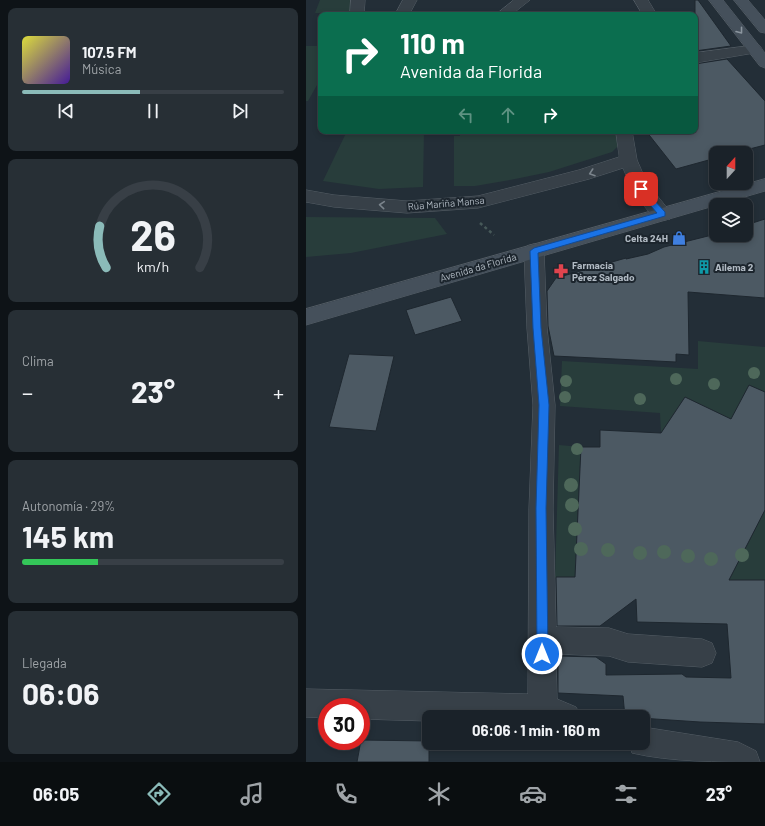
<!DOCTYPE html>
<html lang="es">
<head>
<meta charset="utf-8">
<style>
	body { margin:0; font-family:Barlow,sans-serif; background:#272f35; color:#f1f3f6; height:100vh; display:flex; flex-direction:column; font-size:15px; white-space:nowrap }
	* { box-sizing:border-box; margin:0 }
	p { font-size:13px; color:#9fa4a8 }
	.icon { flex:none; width:22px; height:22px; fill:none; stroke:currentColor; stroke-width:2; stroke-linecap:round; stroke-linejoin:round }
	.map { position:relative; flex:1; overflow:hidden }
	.drawer { display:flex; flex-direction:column; gap:8px; padding:8px; background:#0e1317; width:306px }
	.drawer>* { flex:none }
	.guide { position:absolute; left:12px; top:12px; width:380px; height:122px; border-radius:8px; box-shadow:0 2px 6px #0003,0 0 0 1px #383f46; background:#0b6e4f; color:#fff; overflow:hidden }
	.needle { width:26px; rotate:21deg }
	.buttons { position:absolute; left:403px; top:146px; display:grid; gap:8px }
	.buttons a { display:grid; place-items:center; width:44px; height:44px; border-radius:8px; background:#1a2229; box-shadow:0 2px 6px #0003,0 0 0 1px #383f46; font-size:20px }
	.speed { position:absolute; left:12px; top:698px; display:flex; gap:8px; font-size:20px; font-weight:700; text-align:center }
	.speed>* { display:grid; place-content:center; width:52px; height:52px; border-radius:50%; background:#1a2229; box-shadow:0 2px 6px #0003,0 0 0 1px #383f46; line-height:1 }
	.speed .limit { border:6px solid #d22; background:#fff; color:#111 }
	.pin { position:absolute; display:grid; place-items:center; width:34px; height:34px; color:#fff; margin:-17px; border-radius:8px; box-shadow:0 2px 6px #0006 }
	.me { position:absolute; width:44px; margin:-22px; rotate:0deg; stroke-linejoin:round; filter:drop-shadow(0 0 3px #0008) }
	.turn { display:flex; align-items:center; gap:14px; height:84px; padding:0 16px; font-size:18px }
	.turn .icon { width:52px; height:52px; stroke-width:2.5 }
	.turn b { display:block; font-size:28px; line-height:34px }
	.lanes { display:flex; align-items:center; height:38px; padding:0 16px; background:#0003; justify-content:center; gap:20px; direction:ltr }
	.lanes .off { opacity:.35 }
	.big { font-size:30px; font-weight:700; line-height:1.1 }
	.drawer .tile { flex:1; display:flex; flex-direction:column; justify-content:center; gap:6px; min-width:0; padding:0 14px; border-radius:8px; background:#272f35 }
	.drawer .dial { align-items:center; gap:0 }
	.dial svg { height:104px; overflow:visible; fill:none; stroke:#383f46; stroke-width:7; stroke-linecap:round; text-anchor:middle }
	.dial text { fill:#f1f3f6; stroke:none }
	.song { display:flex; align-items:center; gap:12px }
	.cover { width:48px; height:48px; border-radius:6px; background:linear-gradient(135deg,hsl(60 70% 55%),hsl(260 70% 35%)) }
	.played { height:4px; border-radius:2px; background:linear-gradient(90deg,#8bbbb9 45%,#383f46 45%) }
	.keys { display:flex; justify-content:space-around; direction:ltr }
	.heat { display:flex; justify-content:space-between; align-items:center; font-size:22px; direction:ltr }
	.charge { height:6px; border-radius:3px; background:linear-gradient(90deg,#34c759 29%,#383f46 0) }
	.trip { position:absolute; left:116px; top:710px; width:228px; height:40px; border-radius:8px; background:#1a2229; box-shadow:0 2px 6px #0003,0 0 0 1px #383f46; font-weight:700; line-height:40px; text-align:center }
	.tabs { display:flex; height:64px; justify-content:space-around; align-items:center; background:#0a0e10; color:#9fa4a8 }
	.tabs .icon { width:28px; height:28px }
	.tabs .current { color:#8bbbb9 }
	.tabs b { font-size:18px; color:#f1f3f6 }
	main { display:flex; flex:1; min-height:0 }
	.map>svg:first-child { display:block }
</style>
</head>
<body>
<main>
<section class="drawer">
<div class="tile">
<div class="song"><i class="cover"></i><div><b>107.5 FM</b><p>Música</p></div></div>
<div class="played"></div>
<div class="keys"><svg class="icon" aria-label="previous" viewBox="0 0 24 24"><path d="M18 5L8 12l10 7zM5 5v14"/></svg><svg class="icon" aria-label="pause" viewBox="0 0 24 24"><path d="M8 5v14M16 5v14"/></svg><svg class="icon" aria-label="next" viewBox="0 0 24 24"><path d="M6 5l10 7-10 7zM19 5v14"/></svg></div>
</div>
<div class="tile dial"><svg viewBox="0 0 100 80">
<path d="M14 69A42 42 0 1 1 86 69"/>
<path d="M14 69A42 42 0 0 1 9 37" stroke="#8bbbb9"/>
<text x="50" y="56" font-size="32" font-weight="700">26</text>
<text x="50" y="72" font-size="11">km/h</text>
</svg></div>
<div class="tile"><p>Clima</p>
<div class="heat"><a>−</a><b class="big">23°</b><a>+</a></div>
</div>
<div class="tile"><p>Autonomía · 29%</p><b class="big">145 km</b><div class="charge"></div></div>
<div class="tile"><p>Llegada</p><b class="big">06:06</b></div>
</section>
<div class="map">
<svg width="459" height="762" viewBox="0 0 459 762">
	<rect width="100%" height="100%" fill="#232e37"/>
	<path fill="#283d3b" d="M14 0H47V14L9 13Z
		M0 46H15V78L2 101H0Z
		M41 131H118L117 187 73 189 17 181Z
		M154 131H309L312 146 306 152 243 172 209 179 169 186H148V136H154Z
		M0 217 129 218 141 234 45 253 0 257Z
		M392 341 459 347V392L443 385 425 419 379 397 355 433 354 413 254 406 256 361 392 369Z
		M253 445 275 447 270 543 436 555 459 510V586L249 578Z"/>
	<path fill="#4c5963" stroke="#1e272f" d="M389 0H392L425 46 389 51Z
		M421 59 459 101V145L428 153H410V158L370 169 340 131H389V64Z
		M459 219V298L382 292 383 355 370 354V362L248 356 242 326 241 291 250 278 320 258V259L342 254 358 247 410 234 440 235V225Z
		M145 297 156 321 109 335 100 310Z
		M43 354 88 356 70 431 23 427Z
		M443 385 459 392V510L423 580H459V724L394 722 319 717 317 696 252 693V656L290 657 300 664V675L376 674 380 677 425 678 421 624 331 622 330 599 294 626H251L250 577H269L275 447H294V430L355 433 379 397 425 419Z
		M55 740 123 741V762H51Z"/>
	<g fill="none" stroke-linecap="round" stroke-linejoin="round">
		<defs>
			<path id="street" d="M45 0H59L58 15H44Z
				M97 0H111L103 15H89Z
				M208 0H224L205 15H193L192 13Z
				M328 0H342L351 15H337Z
				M449 45 454 46 456 49 454 52 389 63V53Z
				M310 131H326L331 160 341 183 366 214 364 219C359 220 356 221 351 219 339 212 322 181 317 168L283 179 172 208 101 213 28 207 0 202V190L28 195 101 201 172 196 273 170 313 157Z
				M228 244 235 246 238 251 241 328 249 405 247 509 250 627 303 628 322 634 396 639 406 643 410 653 406 663 396 667 322 662 303 656 250 654 251 699 270 707 275 717H123V721L55 719V707H21V718L0 717V689L222 694 223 509 227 405 221 328 218 251 221 246Z
				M337 727 432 742 450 751 454 762C413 762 365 762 326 753L323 743H337Z"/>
			<path id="secondary" d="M403 0H417L459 53V68L454 66Z
				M428 0H442L459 20V33L454 32Z
				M459 179V191L0 325V309Z"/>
		</defs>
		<use href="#street" stroke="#555e66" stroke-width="1"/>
		<use href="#secondary" stroke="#555e66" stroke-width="1"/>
		<path stroke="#475959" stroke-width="2.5" stroke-dasharray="3 3" stroke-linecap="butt" d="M174 223 188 235"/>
		<use href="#street" fill="#374048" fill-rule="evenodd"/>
		<use href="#secondary" fill="#45505b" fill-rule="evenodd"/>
	</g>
	<g fill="#4e685a">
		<circle cx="448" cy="373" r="6"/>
		<circle cx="370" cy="379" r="6"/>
		<circle cx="260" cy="381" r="6"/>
		<circle cx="408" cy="384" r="6"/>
		<circle cx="259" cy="397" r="6"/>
		<circle cx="334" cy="399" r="6"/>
		<circle cx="271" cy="449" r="6"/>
		<circle cx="265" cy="485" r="7"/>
		<circle cx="266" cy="505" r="7"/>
		<circle cx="269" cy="529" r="7"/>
		<circle cx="275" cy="549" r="7"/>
		<circle cx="302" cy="550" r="7"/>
		<circle cx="358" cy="552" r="7"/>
		<circle cx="334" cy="553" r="7"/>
		<circle cx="436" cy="555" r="7"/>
		<circle cx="382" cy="556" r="7"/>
		<circle cx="405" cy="559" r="7"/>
	</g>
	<defs><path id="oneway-chevron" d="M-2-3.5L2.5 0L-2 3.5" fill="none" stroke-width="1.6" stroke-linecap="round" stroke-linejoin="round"/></defs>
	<use stroke="#8c969f" href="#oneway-chevron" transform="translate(434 31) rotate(52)"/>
	<g stroke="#7b848c">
		<use href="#oneway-chevron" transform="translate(286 173) rotate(161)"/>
		<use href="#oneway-chevron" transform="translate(76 205) rotate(-175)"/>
	</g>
	<path fill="#1a73e8" stroke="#114b97" d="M335 186 359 212V216L232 253 235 328 243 405 240 508 242 654 240 658 236 659 232 658 231 654 230 508 233 405 227 328 224 251 228 248 351 213 332 191 331 189Z"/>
	<defs>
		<symbol id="shop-bare" viewBox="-9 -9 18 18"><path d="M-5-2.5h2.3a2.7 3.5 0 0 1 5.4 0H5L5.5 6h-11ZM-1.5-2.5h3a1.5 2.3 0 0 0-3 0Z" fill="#3f7fe0" stroke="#1c252d" stroke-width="2.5" paint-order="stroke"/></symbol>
		<symbol id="building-bare" viewBox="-9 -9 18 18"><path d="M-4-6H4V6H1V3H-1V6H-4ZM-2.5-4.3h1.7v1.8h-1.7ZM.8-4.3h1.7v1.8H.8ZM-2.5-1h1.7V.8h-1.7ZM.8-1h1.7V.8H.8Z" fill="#0f9aa8" stroke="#1c252d" stroke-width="2.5" paint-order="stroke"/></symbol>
		<symbol id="pharmacy-bare" viewBox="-9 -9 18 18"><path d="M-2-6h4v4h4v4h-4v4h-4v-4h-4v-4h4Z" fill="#e0444e" stroke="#1c252d" stroke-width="2.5" paint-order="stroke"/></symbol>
	</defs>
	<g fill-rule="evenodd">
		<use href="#shop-bare" x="363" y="228" width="20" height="20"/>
		<use href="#building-bare" x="388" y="257" width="20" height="20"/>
		<use href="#pharmacy-bare" x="245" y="261" width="20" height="20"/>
	</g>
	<g text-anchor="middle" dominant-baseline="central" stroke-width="4" stroke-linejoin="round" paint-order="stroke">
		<g font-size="10" fill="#b2bbc4" stroke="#1c252d">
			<text transform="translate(140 203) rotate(-5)">Rúa Mariña Mansa</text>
			<text transform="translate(172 267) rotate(-16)">Avenida da Florida</text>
		</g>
		<g font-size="10" font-weight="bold" fill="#b2bbc4" stroke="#1c252d" text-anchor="start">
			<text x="362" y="238" text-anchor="end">Celta 24H</text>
			<text x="266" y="265">Farmacia<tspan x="266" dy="12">Pérez Salgado</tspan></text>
			<text x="409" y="267">Ailema 2</text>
		</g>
	</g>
</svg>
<div class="buttons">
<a><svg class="needle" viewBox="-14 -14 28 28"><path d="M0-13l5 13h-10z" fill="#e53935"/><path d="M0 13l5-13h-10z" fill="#9fa4a8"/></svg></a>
<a><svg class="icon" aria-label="layers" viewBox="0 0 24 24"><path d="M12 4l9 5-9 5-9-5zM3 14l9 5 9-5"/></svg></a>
</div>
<div class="speed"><div class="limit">30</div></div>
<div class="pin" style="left:335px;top:189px;background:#d93025"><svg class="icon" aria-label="arrive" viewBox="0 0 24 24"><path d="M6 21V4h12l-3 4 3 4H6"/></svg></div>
<svg class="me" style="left:236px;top:654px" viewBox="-20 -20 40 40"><circle r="17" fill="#1a73e8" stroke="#fff" stroke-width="3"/><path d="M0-11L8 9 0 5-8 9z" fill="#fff"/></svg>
<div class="trip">06:06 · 1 min · 160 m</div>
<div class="guide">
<div class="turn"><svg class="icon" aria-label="right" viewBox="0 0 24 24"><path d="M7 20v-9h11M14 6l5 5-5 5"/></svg><div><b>110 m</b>Avenida da Florida</div></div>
<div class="lanes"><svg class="icon off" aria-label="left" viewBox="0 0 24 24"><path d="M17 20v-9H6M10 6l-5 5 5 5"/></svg><svg class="icon off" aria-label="ahead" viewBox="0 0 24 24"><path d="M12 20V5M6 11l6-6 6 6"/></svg><svg class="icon" aria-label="right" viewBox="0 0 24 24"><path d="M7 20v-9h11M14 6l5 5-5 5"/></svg></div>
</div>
</div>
</main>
<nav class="tabs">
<b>06:05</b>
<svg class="icon current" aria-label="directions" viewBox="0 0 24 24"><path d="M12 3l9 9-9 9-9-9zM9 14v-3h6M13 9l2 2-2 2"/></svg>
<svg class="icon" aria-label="music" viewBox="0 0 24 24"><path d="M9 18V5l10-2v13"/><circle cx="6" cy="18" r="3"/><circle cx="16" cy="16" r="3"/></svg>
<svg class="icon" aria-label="phone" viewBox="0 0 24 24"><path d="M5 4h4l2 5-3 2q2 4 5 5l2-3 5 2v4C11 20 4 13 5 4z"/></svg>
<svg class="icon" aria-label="climate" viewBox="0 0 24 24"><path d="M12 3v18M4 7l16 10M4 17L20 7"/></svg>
<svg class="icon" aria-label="car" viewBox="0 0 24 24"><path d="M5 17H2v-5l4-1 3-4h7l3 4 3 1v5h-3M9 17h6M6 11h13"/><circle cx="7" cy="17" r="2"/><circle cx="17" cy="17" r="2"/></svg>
<svg class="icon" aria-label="filters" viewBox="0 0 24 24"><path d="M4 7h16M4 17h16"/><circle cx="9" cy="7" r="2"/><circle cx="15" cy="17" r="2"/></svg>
<b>23°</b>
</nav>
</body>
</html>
